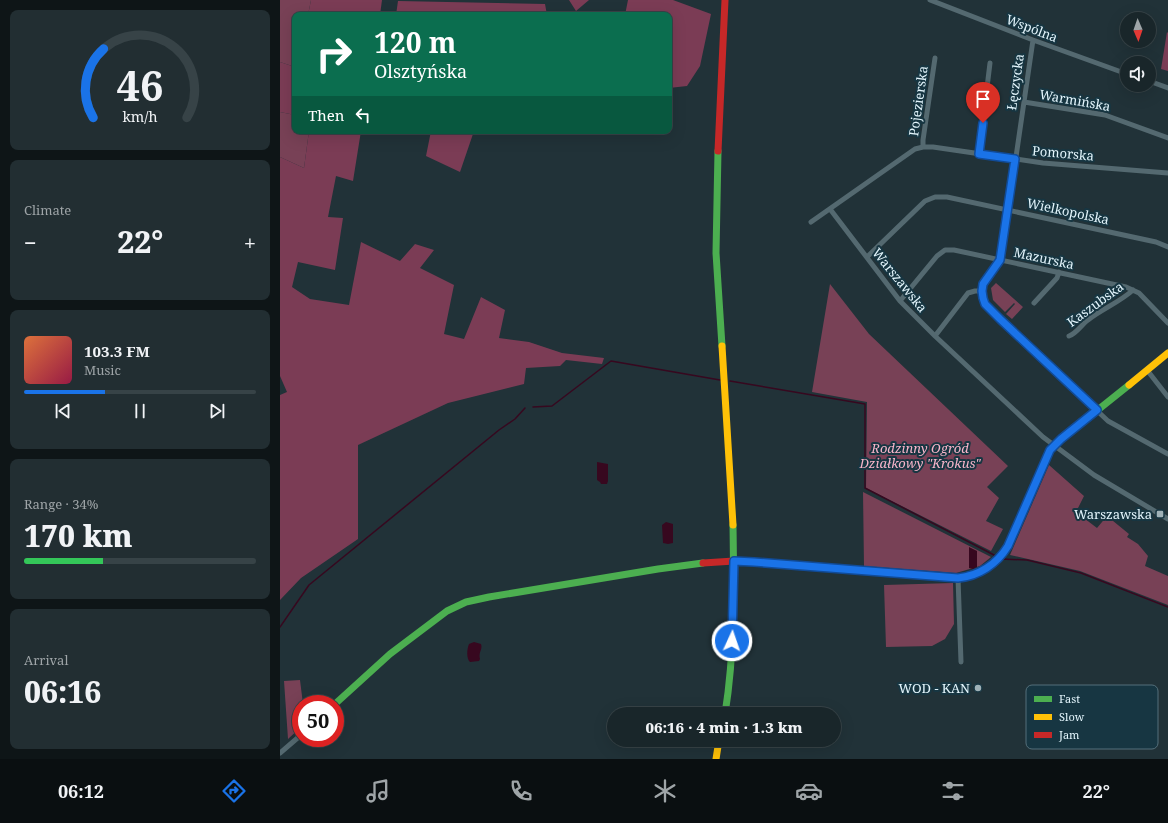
<!DOCTYPE html>
<html lang="en">
<head>
<meta charset="utf-8">
<style>
	body { margin:0; font-family:"Noto Serif",serif; background:#222e32; color:#f1f3f6; height:100vh; display:flex; flex-direction:column; font-size:15px; white-space:nowrap }
	* { box-sizing:border-box; margin:0 }
	p { font-size:13px; color:#9fa5a8 }
	.icon { flex:none; width:22px; height:22px; fill:none; stroke:currentColor; stroke-width:2; stroke-linecap:round; stroke-linejoin:round }
	.map { position:relative; flex:1; overflow:hidden }
	.details { display:flex; flex-direction:column; gap:10px; padding:10px; background:#0e1517; width:280px }
	.details>* { flex:none }
	.guide { position:absolute; left:12px; top:12px; width:380px; height:122px; border-radius:8px; box-shadow:0 4px 16px #0002,0 0 0 1px #374347; background:#0b6e4f; color:#fff; overflow:hidden }
	.needle { width:26px; rotate:178deg }
	.controls { position:absolute; left:840px; top:12px; display:grid; gap:8px }
	.controls a { display:grid; place-items:center; width:36px; height:36px; border-radius:50%; background:#19262a; box-shadow:0 4px 16px #0002,0 0 0 1px #374347; font-size:20px }
	.speed { position:absolute; left:12px; top:695px; display:flex; gap:8px; font-size:20px; font-weight:700; text-align:center }
	.speed>* { display:grid; place-content:center; width:52px; height:52px; border-radius:50%; background:#19262a; box-shadow:0 4px 16px #0002,0 0 0 1px #374347; line-height:1 }
	.speed .limit { border:6px solid #d22; background:#fff; color:#111 }
	.pin { position:absolute; display:grid; place-items:center; width:34px; height:34px; color:#fff; margin:-41px -17px; border-radius:50% 50% 50% 0; rotate:-45deg; box-shadow:0 0 4px #0007 }
	.pin .icon { rotate:45deg }
	.me { position:absolute; width:44px; margin:-22px; rotate:3deg; stroke-linejoin:round; filter:drop-shadow(0 0 3px #0008) }
	.turn { display:flex; align-items:center; gap:14px; height:84px; padding:0 16px; font-size:18px }
	.turn .icon { width:52px; height:52px; stroke-width:2.5 }
	.turn b { display:block; font-size:28px; line-height:34px }
	.then { display:flex; align-items:center; height:38px; padding:0 16px; background:#0003; gap:8px; font-size:15px }
	.big { font-size:30px; font-weight:800; line-height:1.1 }
	.details .tile { flex:1; display:flex; flex-direction:column; justify-content:center; gap:6px; min-width:0; padding:0 14px; border-radius:8px; background:#222e32 }
	.details .dial { align-items:center; gap:0 }
	.dial svg { height:104px; overflow:visible; fill:none; stroke:#374347; stroke-width:7; stroke-linecap:round; text-anchor:middle }
	.dial text { fill:#f1f3f6; stroke:none }
	.song { display:flex; align-items:center; gap:12px }
	.cover { width:48px; height:48px; border-radius:6px; background:linear-gradient(135deg,hsl(20 70% 55%),hsl(340 70% 35%)) }
	.played { height:4px; border-radius:2px; background:linear-gradient(90deg,#1a73e8 35%,#374347 35%) }
	.keys { display:flex; justify-content:space-around; direction:ltr }
	.heat { display:flex; justify-content:space-between; align-items:center; font-size:22px; direction:ltr }
	.charge { height:6px; border-radius:3px; background:linear-gradient(90deg,#34c759 34%,#374347 0) }
	.trip { position:absolute; left:327px; top:707px; width:234px; height:40px; border-radius:20px; background:#19262a; box-shadow:0 4px 16px #0002,0 0 0 1px #374347; font-weight:800; line-height:40px; text-align:center }
	.dock { display:flex; height:64px; justify-content:space-around; align-items:center; background:#0a0f11; color:#9fa5a8 }
	.dock .icon { width:28px; height:28px }
	.dock .active { color:#1a73e8 }
	.dock b { font-size:18px; color:#f1f3f6 }
	main { display:flex; flex:1; min-height:0 }
	.map>svg:first-child { display:block }
</style>
</head>
<body>
<main>
<section class="details">
<div class="tile dial"><svg viewBox="0 0 100 80">
<path d="M14 69A42 42 0 1 1 86 69"/>
<path d="M14 69A42 42 0 0 1 22 16" stroke="#1a73e8"/>
<text x="50" y="56" font-size="32" font-weight="700">46</text>
<text x="50" y="72" font-size="11">km/h</text>
</svg></div>
<div class="tile"><p>Climate</p>
<div class="heat"><a>−</a><b class="big">22°</b><a>+</a></div>
</div>
<div class="tile">
<div class="song"><i class="cover"></i><div><b>103.3 FM</b><p>Music</p></div></div>
<div class="played"></div>
<div class="keys"><svg class="icon" aria-label="previous" viewBox="0 0 24 24"><path d="M18 5L8 12l10 7zM5 5v14"/></svg><svg class="icon" aria-label="pause" viewBox="0 0 24 24"><path d="M8 5v14M16 5v14"/></svg><svg class="icon" aria-label="next" viewBox="0 0 24 24"><path d="M6 5l10 7-10 7zM19 5v14"/></svg></div>
</div>
<div class="tile"><p>Range · 34%</p><b class="big">170 km</b><div class="charge"></div></div>
<div class="tile"><p>Arrival</p><b class="big">06:16</b></div>
</section>
<div class="map">
<svg width="888" height="759" viewBox="0 0 888 759">
	<rect width="100%" height="100%" fill="#213238"/>
	<path fill="#784156" d="M0 0H31L28 15H15V67L0 62Z
		M0 112 15 115V131H29L24 168 0 157Z
		M716 283 743 307 732 319 726 314 735 304 734 303 725 312 713 300 711 288Z
		M550 284 589 334 728 466 707 487 719 498 706 521 723 529 711 551 586 488 587 402 532 392Z
		M769 465 804 496 796 512 817 528 827 516 849 534 847 537 858 544 868 556 865 566 888 576V605L800 571 730 555Z
		M583 492 711 557 700 566 676 573 584 566Z
		M673 583 674 624 665 639 652 646 606 647 604 585Z
		M20 680 23 704H21V727L8 739 4 681Z"/>
	<path fill="#7b3c55" d="M31 0H102L100 15H28Z
		M289 0H309L296 11Z
		M348 0H393L431 14 420 66 407 86 389 88V15H345Z
		M118 1 265 4 267 15H116Z
		M887 32 888 33V71L881 69Z
		M0 62 15 67V115L0 112Z
		M29 131H81L73 181 56 176 48 217 63 218 55 270 18 262 12 287 30 299 69 305 81 242 120 261 135 244 154 250 140 268 174 285 164 334 184 339 201 297 225 310 219 338 249 342 282 353 324 358 322 364 286 360 280 366 246 368 244 384 168 403 78 445V539L21 578 0 600V395L7 392 0 376V157L24 168Z
		M151 131H194L180 172 146 156Z"/>
	<path fill="#37081f" d="M317 462 328 464V481L327 484H321L320 482 317 480Z
		M386 522 393 524V543L388 544 383 543 382 525Z
		M689 547 697 551V567L693 569 689 568Z
		M194 642 201 644C203 650 198 652 200 659L199 661 190 662C186 658 187 649 189 644Z"/>
	<g fill="none" stroke-linecap="round" stroke-linejoin="round">
		<path stroke="#37081f" stroke-width="1.5" d="M450 381 585 404V488L714 555
			M253 407 272 406 331 361 440 380
			M721 559 747 560 801 573 888 607
			M0 627 29 585 219 430 235 419 245 408"/>
		<path stroke="#546970" stroke-width="5" d="M650 0 753 40 847 74
			M753 40 721 260C712 272 693 290 706 305 710 310 716 314 720 319L828 421 888 454
			M869 81 888 88
			M744 102 825 115 888 138
			M643 147V140L655 58
			M699 153 710 63
			M550 209 620 301 655 336 763 437 814 475 888 519
			M531 222 635 149 643 147H653L763 163 888 173
			M587 257 645 201 655 197H667L876 242 888 247
			M620 301 657 256 665 250H674L846 287 859 293 888 323
			M754 303 777 278 779 272
			M655 336 688 293 695 291H702
			M789 336C797 333 801 325 808 320 822 309 840 302 853 290
			M867 370 888 397
			M678 578 681 662
			M0 753 21 735"/>
		<path stroke="#4caf50" stroke-width="7" d="M438 151 436 253 442 346
			M572 570 678 578C690 576 702 574 712 565 726 553 733 534 740 518 751 493 760 468 774 445L849 385
			M55 704 110 654 167 611 186 602 209 597 378 569 423 563
			M445 714C455 652 454 588 453 525"/>
		<path stroke="#ffc107" stroke-width="7" d="M442 346 453 525
			M849 385 888 353
			M436 759 439 740"/>
		<path stroke="#c62828" stroke-width="7" d="M438 151 445 0
			M423 563 454 561 572 570"/>
	</g>
	<g fill="none" stroke-linecap="round" stroke-linejoin="round">
		<defs>
			<path id="route" d="M452 641 454 561 474 562 678 578C699 576 717 564 728 546L770 450 781 439 817 410 720 319 705 304 703 298 702 291 703 284 720 260 735 159 699 154 703 123"/>
		</defs>
		<use href="#route" stroke="#114b97" stroke-width="10"/>
		<use href="#route" stroke="#1a73e8" stroke-width="7"/>
	</g>
	<g fill="#9fb1b7" stroke="#173642" stroke-width="1.5">
		<rect x="876" y="510" width="8" height="8" rx="2"/>
		<circle cx="698" cy="688" r="4"/>
	</g>
	<g text-anchor="middle" dominant-baseline="central" stroke-width="4" stroke-linejoin="round" paint-order="stroke">
		<g font-size="13" fill="#e3f5fc" stroke="#173642">
			<text transform="translate(752 28) rotate(21)">Wspólna</text>
			<text transform="translate(735 82) rotate(-82)">Łęczycka</text>
			<text transform="translate(795 100) rotate(10)">Warmińska</text>
			<text transform="translate(638 101) rotate(-82)">Pojezierska</text>
			<text transform="translate(783 153) rotate(5)">Pomorska</text>
			<text transform="translate(788 211) rotate(12)">Wielkopolska</text>
			<text transform="translate(764 258) rotate(12)">Mazurska</text>
			<text transform="translate(620 280) rotate(51)">Warszawska</text>
			<text transform="translate(815 304) rotate(-36)">Kaszubska</text>
		</g>
		<g font-size="13" font-style="italic" fill="#f8b5ca" stroke="#173642">
			<text x="640" y="448">Rodzinny Ogród<tspan x="640" dy="15">Działkowy "Krokus"</tspan></text>
		</g>
		<g font-size="13" fill="#e3f5fc" stroke="#173642" text-anchor="end">
			<text x="872" y="514">Warszawska</text>
			<text x="690" y="688">WOD - KAN</text>
		</g>
	</g>
	<rect x="746" y="685" width="132" height="64" rx="6" fill="#173642" stroke="#546f7a" stroke-width="1"/>
	<rect x="754" y="696" width="18" height="6" fill="#4caf50"/>
	<rect x="754" y="714" width="18" height="6" fill="#ffc107"/>
	<rect x="754" y="732" width="18" height="6" fill="#c62828"/>
	<g font-size="11" fill="#e3f5fc">
		<text x="779" y="703">Fast</text>
		<text x="779" y="721">Slow</text>
		<text x="779" y="739">Jam</text>
	</g>
</svg>
<div class="controls">
<a><svg class="needle" viewBox="-14 -14 28 28"><path d="M0-13l5 13h-10z" fill="#e53935"/><path d="M0 13l5-13h-10z" fill="#9fa5a8"/></svg></a>
<a><svg class="icon" aria-label="sound" viewBox="0 0 24 24"><path d="M4 9h4l5-4v14l-5-4H4zM17 9q2 3 0 6"/></svg></a>
</div>
<div class="speed"><div class="limit">50</div></div>
<div class="pin" style="left:703px;top:123px;background:#d93025"><svg class="icon" aria-label="arrive" viewBox="0 0 24 24"><path d="M6 21V4h12l-3 4 3 4H6"/></svg></div>
<svg class="me" style="left:452px;top:641px" viewBox="-20 -20 40 40"><circle r="17" fill="#1a73e8" stroke="#fff" stroke-width="3"/><path d="M0-11L8 9 0 5-8 9z" fill="#fff"/></svg>
<div class="trip">06:16 · 4 min · 1.3 km</div>
<div class="guide">
<div class="turn"><svg class="icon" aria-label="right" viewBox="0 0 24 24"><path d="M7 20v-9h11M14 6l5 5-5 5"/></svg><div><b>120 m</b>Olsztyńska</div></div>
<div class="then">Then<svg class="icon" aria-label="left" viewBox="0 0 24 24"><path d="M17 20v-9H6M10 6l-5 5 5 5"/></svg></div>
</div>
</div>
</main>
<nav class="dock">
<b>06:12</b>
<svg class="icon active" aria-label="directions" viewBox="0 0 24 24"><path d="M12 3l9 9-9 9-9-9zM9 14v-3h6M13 9l2 2-2 2"/></svg>
<svg class="icon" aria-label="music" viewBox="0 0 24 24"><path d="M9 18V5l10-2v13"/><circle cx="6" cy="18" r="3"/><circle cx="16" cy="16" r="3"/></svg>
<svg class="icon" aria-label="phone" viewBox="0 0 24 24"><path d="M5 4h4l2 5-3 2q2 4 5 5l2-3 5 2v4C11 20 4 13 5 4z"/></svg>
<svg class="icon" aria-label="climate" viewBox="0 0 24 24"><path d="M12 3v18M4 7l16 10M4 17L20 7"/></svg>
<svg class="icon" aria-label="car" viewBox="0 0 24 24"><path d="M5 17H2v-5l4-1 3-4h7l3 4 3 1v5h-3M9 17h6M6 11h13"/><circle cx="7" cy="17" r="2"/><circle cx="17" cy="17" r="2"/></svg>
<svg class="icon" aria-label="filters" viewBox="0 0 24 24"><path d="M4 7h16M4 17h16"/><circle cx="9" cy="7" r="2"/><circle cx="15" cy="17" r="2"/></svg>
<b>22°</b>
</nav>
</body>
</html>
